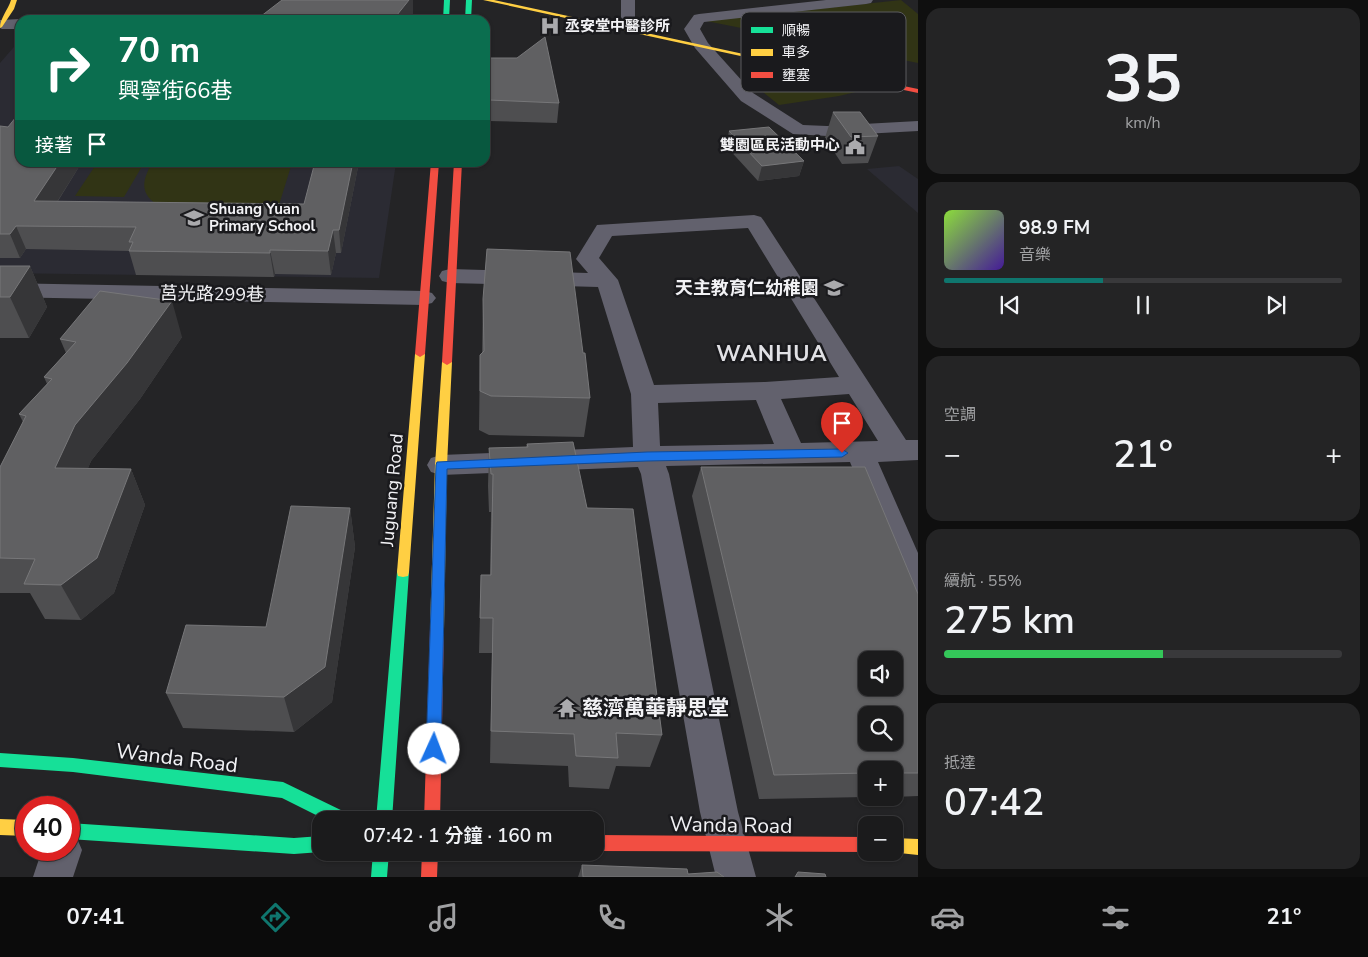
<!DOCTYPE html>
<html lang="zh-TW">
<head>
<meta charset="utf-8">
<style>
	body { margin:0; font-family:"Nunito Sans","Noto Sans TC",sans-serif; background:#242425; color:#f1f3f6; height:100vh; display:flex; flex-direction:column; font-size:19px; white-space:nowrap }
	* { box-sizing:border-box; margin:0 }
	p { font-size:16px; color:#a0a1a3 }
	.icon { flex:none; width:28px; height:28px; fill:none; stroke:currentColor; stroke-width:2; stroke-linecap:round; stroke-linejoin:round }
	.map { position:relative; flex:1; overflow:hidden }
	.drawer { display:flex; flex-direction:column; gap:8px; padding:8px; background:#0f0f0f; width:450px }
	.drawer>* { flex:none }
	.hud { position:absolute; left:15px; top:15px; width:475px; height:152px; border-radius:15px; box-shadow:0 1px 4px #0004,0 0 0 1px #39393b; background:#0b6e4f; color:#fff; overflow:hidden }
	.buttons { position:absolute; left:858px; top:651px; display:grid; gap:10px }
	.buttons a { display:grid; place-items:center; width:45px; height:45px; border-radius:10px; background:#1b1b1c; box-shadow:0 1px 4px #0004,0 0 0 1px #39393b; font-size:25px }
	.speed { position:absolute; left:15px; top:796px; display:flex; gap:10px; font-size:25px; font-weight:700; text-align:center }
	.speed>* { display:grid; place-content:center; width:65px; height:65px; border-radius:50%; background:#1b1b1c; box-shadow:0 1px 4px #0004,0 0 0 1px #39393b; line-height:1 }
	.speed .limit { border:8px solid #d22; background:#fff; color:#111 }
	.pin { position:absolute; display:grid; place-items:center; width:42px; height:42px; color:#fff; margin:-51px -21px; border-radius:50% 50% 50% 0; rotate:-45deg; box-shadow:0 0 5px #0007 }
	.pin .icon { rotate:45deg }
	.me { position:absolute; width:55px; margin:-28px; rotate:2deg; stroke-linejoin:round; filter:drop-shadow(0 0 4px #0008) }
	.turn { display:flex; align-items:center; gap:18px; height:105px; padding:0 20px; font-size:22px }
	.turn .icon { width:65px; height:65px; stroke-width:2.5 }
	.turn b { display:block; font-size:35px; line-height:42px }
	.then { display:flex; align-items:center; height:48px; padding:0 20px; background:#0003; gap:10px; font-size:19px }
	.big { font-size:38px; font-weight:600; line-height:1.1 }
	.drawer .widget { flex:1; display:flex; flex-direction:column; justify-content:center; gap:8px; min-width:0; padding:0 18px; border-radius:15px; background:#242425 }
	.drawer .dial { align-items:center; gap:0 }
	.dial b { font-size:65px; line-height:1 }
	.song { display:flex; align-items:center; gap:15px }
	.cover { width:60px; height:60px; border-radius:8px; background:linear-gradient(135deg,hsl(90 70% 55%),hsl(260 70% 35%)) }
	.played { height:5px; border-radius:2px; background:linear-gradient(90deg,#0f766e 40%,#39393b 40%) }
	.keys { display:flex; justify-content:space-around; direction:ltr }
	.heat { display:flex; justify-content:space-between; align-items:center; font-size:28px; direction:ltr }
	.charge { height:8px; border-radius:4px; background:linear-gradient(90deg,#34c759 55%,#39393b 0) }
	.trip { position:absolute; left:312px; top:811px; width:292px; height:50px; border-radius:15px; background:#1b1b1c; box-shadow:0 1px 4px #0004,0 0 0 1px #39393b; font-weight:600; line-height:50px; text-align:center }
	.tab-bar { display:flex; height:80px; justify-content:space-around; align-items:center; background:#0b0b0b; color:#a0a1a3 }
	.tab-bar .icon { width:35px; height:35px }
	.tab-bar .active { color:#0f766e }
	.tab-bar b { font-size:22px; color:#f1f3f6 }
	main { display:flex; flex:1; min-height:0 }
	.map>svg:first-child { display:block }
</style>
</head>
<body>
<main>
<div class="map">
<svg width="918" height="877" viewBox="0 0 918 877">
	<rect width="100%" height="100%" fill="#242426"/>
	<path fill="#2b2b33" d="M20 40V162L396 163 379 278 0 273V63Z
		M899 166 918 179V213L867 169Z"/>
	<path fill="#313415" d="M901 0 918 14V63L706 21Z
		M740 69 860 91 839 96 779 105 753 84Z
		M97 163V162L144 163 124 197 75 196Z
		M152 163H292L274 221H252L258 203 245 208 156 204C139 192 143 179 152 163Z"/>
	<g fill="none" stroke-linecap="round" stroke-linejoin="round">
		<path fill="#62616d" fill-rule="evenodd" d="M621 0H635V17L633 20H623L621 17Z
			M826 0H873L871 3 866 4 704 22 700 29 708 43 753 93 803 125 827 126 918 121V131L827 136 793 134 741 101 695 48 684 29 694 15 699 14Z
			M0 20 20 19 22 20H20V29H2L0 28Z
			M754 215 761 217 764 221 906 440H918V460L878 462 918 553V602L907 598 902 589 850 462 666 466 669 474 738 812 756 877H716L700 812 641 474 638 467 441 475 431 472 427 465 431 458 441 455 633 447 631 394 598 287 450 283 442 281 439 276 442 271 450 269 588 273 576 259 597 225ZM748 228 839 377 765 382 654 385 618 280 599 258 612 236ZM849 394 878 441 801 443 781 399ZM756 400 774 444 660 446 658 403Z
			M0 283 424 291 432 293 436 298 432 303 424 305 0 297Z
			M69 833 76 836 82 850 73 877H33L42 850H69Z"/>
		<path fill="#16e098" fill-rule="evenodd" d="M444 0H450L449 20H443Z
			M466 0H472L471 20H465Z
			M403 567 408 568 409 572 392 820H376L397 572 398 568Z
			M0 753 73 758 283 782 349 814 351 820H326L282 798 73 772 0 767Z
			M69 823 294 838 321 836V852L294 854 69 839Z
			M373 852H389L387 877H371Z"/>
		<path fill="#ffcf43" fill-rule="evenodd" d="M11 0H17L14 9 2 27 0 28C0 18 8 10 11 0Z
			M483 0H494L762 58 759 60Z
			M420 351 425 354 409 572 408 576 403 577 398 576 397 572 415 354Z
			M447 359 452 362 447 465 444 629 442 633 437 635 432 633 430 629 435 465 442 362Z
			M0 819 26 820V836L0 835Z
			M894 838 918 839V855L890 852H894Z"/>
		<path fill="#f24e42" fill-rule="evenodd" d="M759 56 918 89V93L757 59 756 58Z
			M431 162H439L425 354 420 357 415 354Z
			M454 162H462L452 362 447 365 442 362Z
			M437 623 442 625 444 629 440 820H424L430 629 432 625Z
			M596 835 866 837 867 852 596 851Z
			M422 852H438L437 877H421Z"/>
	</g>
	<path fill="#4e4e50" d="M489 58 559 103 557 123 489 121Z
		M833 112 878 136 868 163 842 164 825 138Z
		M0 126 20 162H82L58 201 304 204 359 162 341 253H336L331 275 275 274 274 277 136 275 129 251 26 249 20 258H0Z
		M729 131 804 161 799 176 758 181 726 146Z
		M0 266H30L47 307 29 338H0Z
		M483 299 583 353 590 398 584 437 489 435 479 430 480 355 482 353Z
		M182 337 140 399 91 461 88 468 131 469 145 505 114 593 81 620 45 619 30 593H0V467L23 422 19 414 47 384 44 377 66 353 60 339Z
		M527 444 587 508 662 735 650 767 616 766 609 789 569 787 568 766 490 763 492 653H479L481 575H490L491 512H489L488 486 489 448 526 447Z
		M701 467 918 594V796L894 797V770H866V797L759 799 692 496Z
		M350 508 355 547 332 702 294 732 183 728 166 693 266 627Z
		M582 865 688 874 724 877H578Z"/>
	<path fill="#363638" d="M409 0H413V15L409 20H393Z
		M804 161 799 176 758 181 762 166Z
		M60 162H82L43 224 34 201Z
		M353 162H359L341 253 339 230Z
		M16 226 26 249 20 258 10 234Z
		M333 230 336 253 331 275 328 251Z
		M270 250 275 274 274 277 270 253Z
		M30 266 47 307 29 338 10 297Z
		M172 301 182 337 140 399 91 461 73 504 55 468 75 425Z
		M131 469 145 505 114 593 81 620 61 585Z
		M350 508 355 547 332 702 294 732 284 697Z"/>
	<path fill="#606062" stroke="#777779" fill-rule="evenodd" d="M282 0H409L393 20H256Z
		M42 19 71 20H41Z
		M545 37 559 103 489 100V58H517Z
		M20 112V162H60L34 201 304 204 315 162H353L339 230H333L328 251 270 250V253L129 251 133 242H129L136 227 16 226 10 234H0V126L8 127Z
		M833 112H860L878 136 851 137Z
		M769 127 804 161 762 166 729 131Z
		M487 249 570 252 583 353H585L590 398 491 396 480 391V355L484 351 483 299Z
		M0 266H30L10 297H0Z
		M100 291 172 301 127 363 75 425 55 468 131 469 97 558 61 585 24 584 35 559 0 558V467L26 416 19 414 52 379 44 377 76 342 60 339Z
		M573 442 587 508 633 509 662 735 616 733 618 758 576 756 574 734 491 731 493 618H480L481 575H491L493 474H491L489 448 528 447 527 444Z
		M701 467H865L918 594V773H894V770H866V773L774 775ZM866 660H894V688H866ZM866 715H894V742H866Z
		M291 506 350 508 325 667 284 697 166 693 186 625 266 627Z
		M582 865 687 869 688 874 717 872 724 877H583Z
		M798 872 825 874 826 877H795Z"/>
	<path fill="#1a73e8" stroke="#114b97" d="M842 449 848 453 842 457 647 461 447 469 441 749 439 754 434 756 428 754 426 749 436 465 437 462 647 452Z"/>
	<defs>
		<symbol id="hospital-bare" viewBox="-9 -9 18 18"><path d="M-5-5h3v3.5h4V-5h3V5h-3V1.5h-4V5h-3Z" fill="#aaaaad" stroke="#1a1a1d" stroke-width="2.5" paint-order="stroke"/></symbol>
		<symbol id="civic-bare" viewBox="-9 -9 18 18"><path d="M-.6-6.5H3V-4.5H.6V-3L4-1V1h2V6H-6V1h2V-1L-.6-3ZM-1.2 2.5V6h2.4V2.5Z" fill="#aaaaad" stroke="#1a1a1d" stroke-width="2.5" paint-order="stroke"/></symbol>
		<symbol id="school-bare" viewBox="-9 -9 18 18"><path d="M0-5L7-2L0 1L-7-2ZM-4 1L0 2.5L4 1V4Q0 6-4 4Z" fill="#aaaaad" stroke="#1a1a1d" stroke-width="2.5" paint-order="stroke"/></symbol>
		<symbol id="temple-bare" viewBox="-9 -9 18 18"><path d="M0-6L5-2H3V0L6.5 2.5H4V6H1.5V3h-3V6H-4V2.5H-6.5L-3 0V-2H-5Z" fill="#aaaaad" stroke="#1a1a1d" stroke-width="2.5" paint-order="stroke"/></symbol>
	</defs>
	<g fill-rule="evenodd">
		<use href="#hospital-bare" x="536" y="12" width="28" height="28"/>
		<use href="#civic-bare" x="841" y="131" width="28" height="28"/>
		<use href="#school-bare" x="180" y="204" width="28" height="28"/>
		<use href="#school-bare" x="820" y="274" width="28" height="28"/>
		<use href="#temple-bare" x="553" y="694" width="28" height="28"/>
	</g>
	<g text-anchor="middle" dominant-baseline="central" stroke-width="5" stroke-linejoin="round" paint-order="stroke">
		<g font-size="15" font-weight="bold" fill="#f2f2f5" stroke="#1a1a1d" text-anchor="start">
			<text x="565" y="26">丞安堂中醫診所</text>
			<text x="840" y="145" text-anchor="end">雙園區民活動中心</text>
			<text x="209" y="209">Shuang Yuan<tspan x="209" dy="17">Primary School</tspan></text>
		</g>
		<g font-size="18" font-weight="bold" fill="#f2f2f5" stroke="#1a1a1d" text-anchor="end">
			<text x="819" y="288">天主教育仁幼稚園</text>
		</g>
		<g font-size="18" fill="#f2f2f5" stroke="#1a1a1d">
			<text transform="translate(212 294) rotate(1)">莒光路299巷</text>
			<text transform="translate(392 490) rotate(-85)">Juguang Road</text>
		</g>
		<g font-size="21" font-weight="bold" fill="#f2f2f5" stroke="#1a1a1d" text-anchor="start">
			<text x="582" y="708">慈濟萬華靜思堂</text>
		</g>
		<g font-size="21" fill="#f2f2f5" stroke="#1a1a1d">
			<text transform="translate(177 758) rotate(7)">Wanda Road</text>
			<text transform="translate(731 825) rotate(1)">Wanda Road</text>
		</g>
		<g font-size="22" font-weight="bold" letter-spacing="1" fill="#e1e1e5" stroke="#1a1a1d">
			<text x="772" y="354">WANHUA</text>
		</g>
	</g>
	<rect x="741" y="12" width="165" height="80" rx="8" fill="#1a1a1d" stroke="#5b5b5e" stroke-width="1"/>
	<rect x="751" y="27" width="22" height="6" fill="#16e098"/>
	<rect x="751" y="49" width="22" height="7" fill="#ffcf43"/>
	<rect x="751" y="72" width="22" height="6" fill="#f24e42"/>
	<g font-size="14" fill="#f2f2f5">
		<text x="782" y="35">順暢</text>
		<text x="782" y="57">車多</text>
		<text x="782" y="80">壅塞</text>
	</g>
</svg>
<div class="buttons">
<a><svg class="icon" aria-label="sound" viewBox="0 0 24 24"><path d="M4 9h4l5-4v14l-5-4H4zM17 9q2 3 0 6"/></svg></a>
<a><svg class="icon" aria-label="search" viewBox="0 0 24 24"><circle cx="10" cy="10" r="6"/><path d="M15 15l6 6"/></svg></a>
<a>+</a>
<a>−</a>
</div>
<div class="speed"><div class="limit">40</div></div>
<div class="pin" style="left:842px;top:453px;background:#d93025"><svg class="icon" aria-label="arrive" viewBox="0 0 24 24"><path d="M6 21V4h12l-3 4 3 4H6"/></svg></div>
<svg class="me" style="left:434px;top:749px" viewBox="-20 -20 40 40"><circle r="19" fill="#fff"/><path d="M0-13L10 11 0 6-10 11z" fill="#1a73e8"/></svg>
<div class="trip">07:42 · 1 分鐘 · 160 m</div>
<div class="hud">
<div class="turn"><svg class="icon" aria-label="right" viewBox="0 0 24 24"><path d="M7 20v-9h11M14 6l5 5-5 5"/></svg><div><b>70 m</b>興寧街66巷</div></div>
<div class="then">接著<svg class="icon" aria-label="arrive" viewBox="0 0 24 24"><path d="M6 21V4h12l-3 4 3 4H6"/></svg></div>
</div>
</div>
<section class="drawer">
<div class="widget dial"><b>35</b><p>km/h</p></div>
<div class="widget">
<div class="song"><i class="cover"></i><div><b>98.9 FM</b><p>音樂</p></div></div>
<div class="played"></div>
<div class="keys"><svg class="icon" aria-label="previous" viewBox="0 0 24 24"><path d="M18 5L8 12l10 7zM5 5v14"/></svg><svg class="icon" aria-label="pause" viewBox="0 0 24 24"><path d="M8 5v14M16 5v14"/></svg><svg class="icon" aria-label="next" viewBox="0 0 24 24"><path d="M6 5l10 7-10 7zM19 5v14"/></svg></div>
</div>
<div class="widget"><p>空調</p>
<div class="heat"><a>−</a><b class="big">21°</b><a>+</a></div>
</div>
<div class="widget"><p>續航 · 55%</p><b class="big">275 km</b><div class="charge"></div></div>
<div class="widget"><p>抵達</p><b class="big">07:42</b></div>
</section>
</main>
<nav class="tab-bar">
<b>07:41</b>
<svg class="icon active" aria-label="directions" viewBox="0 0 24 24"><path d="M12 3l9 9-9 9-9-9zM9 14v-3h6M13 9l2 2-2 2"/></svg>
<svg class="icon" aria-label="music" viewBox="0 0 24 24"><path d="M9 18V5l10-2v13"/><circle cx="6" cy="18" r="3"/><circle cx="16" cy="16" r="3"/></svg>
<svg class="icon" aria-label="phone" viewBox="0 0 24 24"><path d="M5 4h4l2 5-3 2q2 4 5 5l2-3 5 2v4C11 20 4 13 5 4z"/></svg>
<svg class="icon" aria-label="climate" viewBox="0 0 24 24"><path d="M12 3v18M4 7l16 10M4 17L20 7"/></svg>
<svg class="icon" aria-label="car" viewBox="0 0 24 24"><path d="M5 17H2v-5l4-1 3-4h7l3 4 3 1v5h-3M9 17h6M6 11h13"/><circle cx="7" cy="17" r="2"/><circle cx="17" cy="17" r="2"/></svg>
<svg class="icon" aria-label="filters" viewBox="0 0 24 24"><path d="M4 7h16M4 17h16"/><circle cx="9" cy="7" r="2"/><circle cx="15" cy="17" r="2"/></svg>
<b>21°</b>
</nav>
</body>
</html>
